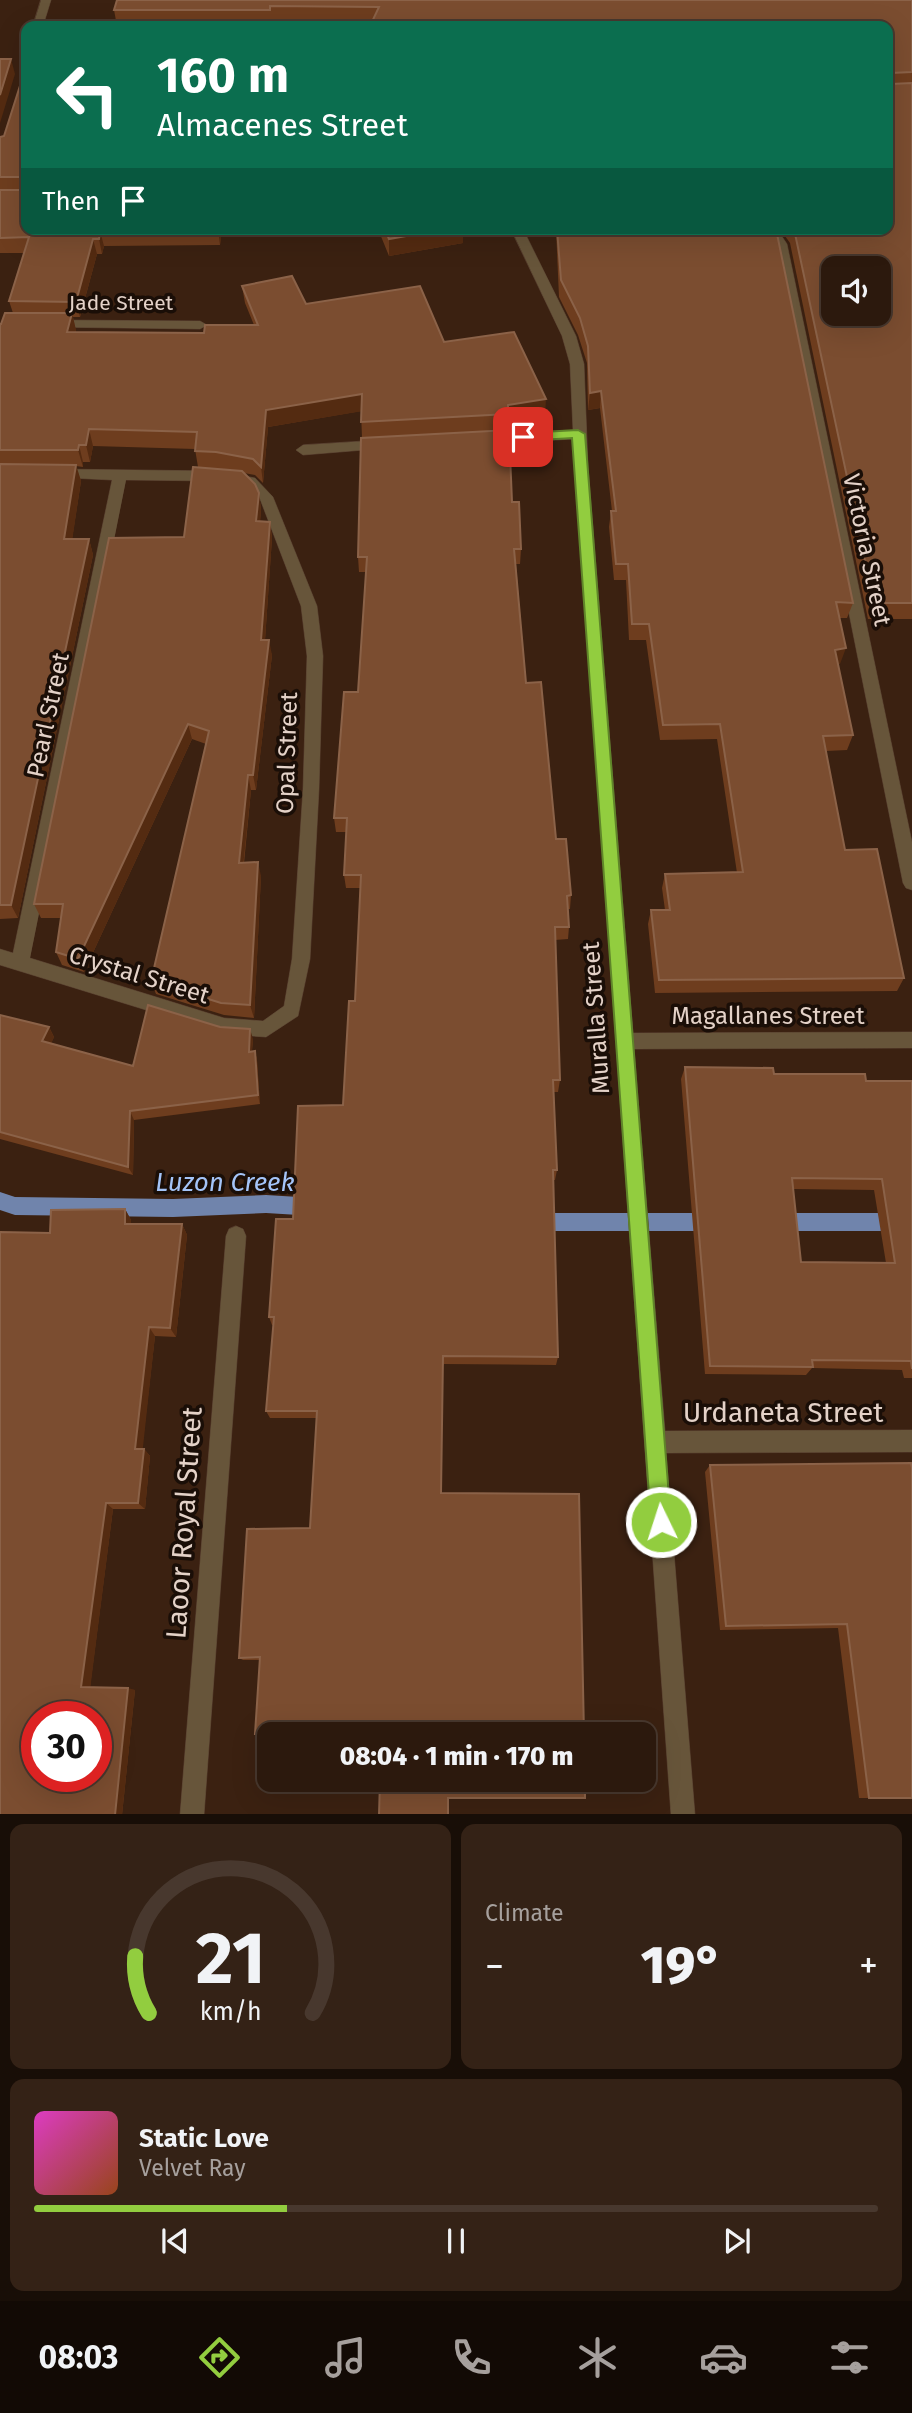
<!DOCTYPE html>
<html lang="en">
<head>
<meta charset="utf-8">
<style>
	body { margin:0; font-family:"Fira Sans",sans-serif; background:#342216; color:#f1f3f6; height:100vh; display:flex; flex-direction:column; font-size:26px; white-space:nowrap }
	* { box-sizing:border-box; margin:0 }
	p { font-size:23px; color:#a6a09d }
	.icon { flex:none; width:38px; height:38px; fill:none; stroke:currentColor; stroke-width:2; stroke-linecap:round; stroke-linejoin:round }
	.map { position:relative; height:1814px; overflow:hidden }
	.panel { display:flex; flex-direction:column; gap:10px; padding:10px; background:#180e07; flex:1 }
	.panel>* { flex:none }
	.top-card { position:absolute; left:21px; top:21px; width:872px; height:214px; border-radius:14px; box-shadow:0 7px 28px #0002,0 0 0 2px #48382e; background:#0b6e4f; color:#fff; overflow:hidden }
	.tools { position:absolute; left:821px; top:256px; display:grid; gap:14px }
	.tools a { display:grid; place-items:center; width:70px; height:70px; border-radius:14px; background:#2c190d; box-shadow:0 7px 28px #0002,0 0 0 2px #48382e; font-size:35px }
	.speed { position:absolute; left:21px; top:1701px; display:flex; gap:14px; font-size:35px; font-weight:700; text-align:center }
	.speed>* { display:grid; place-content:center; width:91px; height:91px; border-radius:50%; background:#2c190d; box-shadow:0 7px 28px #0002,0 0 0 2px #48382e; line-height:1 }
	.speed .limit { border:10px solid #d22; background:#fff; color:#111 }
	.pin { position:absolute; display:grid; place-items:center; width:60px; height:60px; color:#fff; margin:-30px; border-radius:14px; box-shadow:0 4px 10px #0006 }
	.me { position:absolute; width:77px; margin:-38px; rotate:356deg; stroke-linejoin:round; filter:drop-shadow(0 0 5px #0008) }
	.turn { display:flex; align-items:center; gap:24px; height:147px; padding:0 21px; font-size:32px }
	.turn .icon { width:91px; height:91px; stroke-width:2.5 }
	.turn b { display:block; font-size:49px; line-height:60px }
	.then { display:flex; align-items:center; height:66px; padding:0 21px; background:#0003; gap:14px; font-size:26px }
	.big { font-size:52px; font-weight:800; line-height:1.1 }
	.panel .card { flex:1; display:flex; flex-direction:column; justify-content:center; gap:10px; min-width:0; padding:0 24px; border-radius:14px; background:#342216 }
	.panel .dial { align-items:center; gap:0 }
	.dial svg { height:182px; overflow:visible; fill:none; stroke:#48382e; stroke-width:7; stroke-linecap:round; text-anchor:middle }
	.dial text { fill:#f1f3f6; stroke:none }
	.song { display:flex; align-items:center; gap:21px }
	.cover { width:84px; height:84px; border-radius:10px; background:linear-gradient(135deg,hsl(310 70% 55%),hsl(20 70% 35%)) }
	.played { height:7px; border-radius:4px; background:linear-gradient(90deg,#92cd3f 30%,#48382e 30%) }
	.keys { display:flex; justify-content:space-around; direction:ltr }
	.heat { display:flex; justify-content:space-between; align-items:center; font-size:38px; direction:ltr }
	.panel .tiles { flex:1; display:grid; gap:10px; grid-template-columns:1fr 1fr }
	.card:last-child { grid-column:span 2 }
	.trip { position:absolute; left:257px; top:1722px; width:399px; height:70px; border-radius:14px; background:#2c190d; box-shadow:0 7px 28px #0002,0 0 0 2px #48382e; font-weight:800; line-height:70px; text-align:center }
	.menu { display:flex; height:112px; justify-content:space-around; align-items:center; background:#120a05; color:#a6a09d }
	.menu .icon { width:49px; height:49px }
	.menu .active { color:#92cd3f }
	.menu b { font-size:32px; color:#f1f3f6 }
	.map>svg:first-child { display:block }
</style>
</head>
<body>
<div class="map">
<svg width="912" height="1815" viewBox="0 0 912 1815">
	<rect width="100%" height="100%" fill="#3b2111"/>
	<g fill="none" stroke-linecap="round" stroke-linejoin="round">
		<path fill="#7084ac" fill-rule="evenodd" d="M0 1192 15 1197 173 1199 266 1195 315 1198 321 1201 324 1207 321 1213 315 1216 266 1213 173 1217 15 1215 0 1210Z
			M533 1213H714L720 1216 723 1222 720 1228 714 1231H533L527 1228 524 1222 527 1216Z
			M778 1213H912V1231H778L772 1228 769 1222 772 1216Z"/>
		<defs>
			<path id="minor" d="M41 0H51L43 26H33Z
				M511 229H523L576 336 584 364 588 467 633 1033 912 1032V1048L634 1049 665 1431 912 1430V1452L666 1453 695 1815H671L573 439 487 444 480 439 487 434 573 430 570 364 562 336Z
				M765 229H777L787 244 912 842V890L906 888 903 883 775 244Z
				M52 320 200 321 207 325 200 329 47 327V321Z
				M383 440 388 442V448L303 455 296 450 303 445Z
				M54 469 218 471 255 478 273 497 317 606 323 656 319 789 310 959 298 1016 266 1037 224 1034 0 965V949L13 953 112 480 49 477 47 474ZM126 480 218 481 246 485 260 499 301 606 307 656 303 789 292 959 284 1006 263 1021 224 1018 30 958Z
				M236 1226 243 1229 246 1236 204 1815H180L226 1236 229 1229Z"/>
		</defs>
		<use href="#minor" stroke="#563d2e" stroke-width="1"/>
		<use href="#minor" fill="#67553a" fill-rule="evenodd"/>
	</g>
	<path fill="#6e3d1e" fill-rule="evenodd" d="M117 0H912V619H868L790 243 780 229H887L371 23 272 22 271 26H117L114 10Z
		M25 70 26 229H222L220 245 104 246 102 254H97L80 317H73L76 332 204 333 254 325 245 303 242 286 444 342 545 416 508 422 507 430 512 502 521 549 520 564H516L526 683 556 839 571 895 570 909H568L569 927 568 939 555 940 560 1080 558 1092H554L557 1170 555 1180H553L558 1357 556 1365 444 1364 270 1735 255 1734 260 1660H243L239 1658 310 1528 317 1418H270L266 1411 273 1325H272L269 1317 293 1219 343 1105 355 1001 360 888H346L344 875 346 832H336L334 818 358 692 366 572H359L358 557 362 438 361 411 268 427 263 483 255 475 244 473 259 493 261 510 260 521 270 522 272 538 265 640 272 655 256 790H251L244 863 261 876 254 1018 224 1015 156 994 151 981 206 744 192 739 84 972 62 965 56 952 61 918H41L34 904 184 537 198 467 195 449 93 446 90 462H83V467L76 466 81 481 72 539H89L93 555 18 918 0 919V324L13 313 9 301 24 253H0V137L4 136Z
		M378 229H463V243L389 256Z
		M556 229H776L853 603 847 618H839L840 664H838L853 735 847 750 826 751 845 850 904 978 897 991 655 993 648 924 651 910H665L662 888 665 874 737 873 717 739 660 740 646 640H629L626 580H614L609 527 611 511H612L600 408 588 410 587 363 578 335 559 297Z
		M0 1015 49 1027 54 1037 51 1043 133 1066 253 1039 252 1051H255L257 1060 260 1104 134 1120 133 1175 0 1139Z
		M685 1067 866 1081H912V1378H904L902 1370 812 1368 806 1375 705 1374 681 1079ZM793 1189 874 1190 886 1263 801 1262Z
		M125 1209 131 1220V1224H182L187 1235 176 1337 155 1336 142 1449H144L150 1456 145 1509H113L90 1687 135 1690 122 1815H0L50 1233Z
		M911 1463 912 1798H859L838 1628 720 1630 705 1472 710 1465Z"/>
	<path fill="#542b11" d="M11 59 15 74 0 123V95Z
		M218 229H222L220 245 218 230Z
		M445 229H463V243L389 256V239Z
		M100 231 104 246 102 254 99 239Z
		M93 239 97 254 80 317 76 302Z
		M72 313 76 330 72 348 67 332Z
		M601 391 600 408 588 410 590 393Z
		M362 394 363 411 268 427 263 483 261 467 266 410Z
		M546 399 545 416 508 422V405Z
		M89 429 93 446 90 462 86 445Z
		M79 445 83 462V467L78 450Z
		M76 465 81 481 70 555 64 539Z
		M259 493 261 510 259 538 256 521Z
		M270 522 272 538 264 655 261 640Z
		M89 539 93 555 18 918 11 905Z
		M269 640 272 655 256 790 253 775Z
		M846 648 840 664 830 666 835 650Z
		M188 724 192 739 84 972 78 959Z
		M248 775 251 790 242 877 239 863Z
		M258 862 261 876 254 1018 250 1005Z
		M49 1027 54 1037 48 1051 42 1041Z
		M250 1029 253 1039 251 1061 249 1052Z
		M255 1051 257 1060 260 1104 258 1095Z
		M130 1111 134 1120 133 1175 128 1167Z
		M125 1209 131 1220V1235L125 1224Z
		M182 1224 187 1235 176 1337 170 1328Z
		M149 1327 155 1336 142 1456 135 1449Z
		M144 1449 150 1456 145 1509 138 1503Z
		M106 1503 113 1509 90 1690 81 1687Z
		M128 1688 135 1690 122 1815H115Z"/>
	<path fill="#7b4d30" stroke="#8b6248" stroke-width="2" fill-rule="evenodd" d="M117 0H912V72L891 73 889 81 891 84 912 83V603H874L794 229H887V26H370L379 7 270 6V10H114ZM833 268H878V313H833Z
		M0 59H11L0 95Z
		M25 59H26V229L218 230 100 231 99 239H93L76 302 9 301 29 237 0 238V190H22L25 180 22 177H0V137L4 136 25 70Z
		M385 229H445L389 239Z
		M557 229H776L853 603 836 602 846 648 835 650 853 735 823 736 845 850 877 849 904 978 659 980 651 910H670L665 874 743 872 720 724 663 725 649 624H632L628 564H616L611 511H616L601 391 590 393 588 346 580 318 561 280Z
		M292 276 306 304 420 286 444 342 514 332 546 399 508 405V414L361 422 362 394 266 410 261 467 253 459 216 452 195 451 197 432 89 429 86 445H79L78 450H0V324H1L5 313H72L67 332 204 333 205 325H258L242 286Z
		M509 430 512 502H519L521 549H514L526 683 541 682 556 839H566L571 895 567 896 569 927H555L560 1080H553L557 1170H553L558 1357 443 1356 441 1493 579 1494 584 1734H255L260 1657 239 1658 247 1529 310 1528 317 1411H266L274 1317H269L276 1219H293L298 1106 343 1105 349 1001H355L361 875H344L347 818H334L344 692H358L367 557H358L361 438Z
		M0 464 76 465 64 539H89L11 905H0Z
		M193 467 242 471 255 484 259 493 256 521 270 522 261 640H269L253 775H248L239 863 258 862 250 1005 221 1003 151 981 209 731 188 724 78 959 56 952 63 904H34L109 538 184 537Z
		M148 1005 220 1027 250 1029 249 1052 255 1051 258 1095 130 1111 128 1167 0 1132V1015L49 1027 42 1041 133 1066Z
		M685 1067 773 1068 774 1074H865L866 1081H912V1369L911 1361 812 1360 813 1367 710 1366ZM792 1178 882 1179 895 1263 801 1262Z
		M125 1209V1224H182L170 1328 149 1327 135 1449H144L138 1503H106L81 1687 128 1688 115 1815H0V1232L50 1233 51 1210ZM37 1717H96V1776H37Z
		M911 1463 912 1468V1798H869L847 1624 726 1626 710 1465Z
		M380 1780H585V1798H448V1815H379Z"/>
	<path fill="#92cd3f" stroke="#5f8529" stroke-width="2" d="M578 430 585 434 671 1522 668 1529 661 1532 653 1529 651 1522 572 438 523 441 517 437 523 433Z"/>
	<g text-anchor="middle" dominant-baseline="central" stroke-width="7" stroke-linejoin="round" paint-order="stroke">
		<g font-size="21" fill="#e4d2c8" stroke="#1a0e07">
			<text x="121" y="303">Jade Street</text>
		</g>
		<g font-size="24" fill="#e4d2c8" stroke="#1a0e07">
			<text transform="translate(867 550) rotate(78)">Victoria Street</text>
			<text transform="translate(48 715) rotate(-78)">Pearl Street</text>
			<text transform="translate(287 753) rotate(-88)">Opal Street</text>
			<text transform="translate(139 975) rotate(17)">Crystal Street</text>
			<text x="768" y="1016">Magallanes Street</text>
			<text transform="translate(596 1018) rotate(-94)">Muralla Street</text>
		</g>
		<g font-size="26" font-style="italic" fill="#a4c4f8" stroke="#1a0e07">
			<text x="225" y="1182">Luzon Creek</text>
		</g>
		<g font-size="28" fill="#e4d2c8" stroke="#1a0e07">
			<text x="783" y="1412">Urdaneta Street</text>
			<text transform="translate(184 1523) rotate(-86)">Laoor Royal Street</text>
		</g>
	</g>
</svg>
<div class="tools">
<a><svg class="icon" aria-label="sound" viewBox="0 0 24 24"><path d="M4 9h4l5-4v14l-5-4H4zM17 9q2 3 0 6"/></svg></a>
</div>
<div class="speed"><div class="limit">30</div></div>
<div class="pin" style="left:523px;top:437px;background:#d93025"><svg class="icon" aria-label="arrive" viewBox="0 0 24 24"><path d="M6 21V4h12l-3 4 3 4H6"/></svg></div>
<svg class="me" style="left:661px;top:1522px" viewBox="-20 -20 40 40"><circle r="17" fill="#92cd3f" stroke="#fff" stroke-width="3"/><path d="M0-11L8 9 0 5-8 9z" fill="#fff"/></svg>
<div class="trip">08:04 · 1 min · 170 m</div>
<div class="top-card">
<div class="turn"><svg class="icon" aria-label="left" viewBox="0 0 24 24"><path d="M17 20v-9H6M10 6l-5 5 5 5"/></svg><div><b>160 m</b>Almacenes Street</div></div>
<div class="then">Then<svg class="icon" aria-label="arrive" viewBox="0 0 24 24"><path d="M6 21V4h12l-3 4 3 4H6"/></svg></div>
</div>
</div>
<section class="panel">
<div class="tiles">
<div class="card dial"><svg viewBox="0 0 100 80">
<path d="M14 69A42 42 0 1 1 86 69"/>
<path d="M14 69A42 42 0 0 1 8 44" stroke="#92cd3f"/>
<text x="50" y="56" font-size="32" font-weight="700">21</text>
<text x="50" y="72" font-size="11">km/h</text>
</svg></div>
<div class="card"><p>Climate</p>
<div class="heat"><a>−</a><b class="big">19°</b><a>+</a></div>
</div>
<div class="card">
<div class="song"><i class="cover"></i><div><b>Static Love</b><p>Velvet Ray</p></div></div>
<div class="played"></div>
<div class="keys"><svg class="icon" aria-label="previous" viewBox="0 0 24 24"><path d="M18 5L8 12l10 7zM5 5v14"/></svg><svg class="icon" aria-label="pause" viewBox="0 0 24 24"><path d="M8 5v14M16 5v14"/></svg><svg class="icon" aria-label="next" viewBox="0 0 24 24"><path d="M6 5l10 7-10 7zM19 5v14"/></svg></div>
</div>
</div>
</section>
<nav class="menu">
<b>08:03</b>
<svg class="icon active" aria-label="directions" viewBox="0 0 24 24"><path d="M12 3l9 9-9 9-9-9zM9 14v-3h6M13 9l2 2-2 2"/></svg>
<svg class="icon" aria-label="music" viewBox="0 0 24 24"><path d="M9 18V5l10-2v13"/><circle cx="6" cy="18" r="3"/><circle cx="16" cy="16" r="3"/></svg>
<svg class="icon" aria-label="phone" viewBox="0 0 24 24"><path d="M5 4h4l2 5-3 2q2 4 5 5l2-3 5 2v4C11 20 4 13 5 4z"/></svg>
<svg class="icon" aria-label="climate" viewBox="0 0 24 24"><path d="M12 3v18M4 7l16 10M4 17L20 7"/></svg>
<svg class="icon" aria-label="car" viewBox="0 0 24 24"><path d="M5 17H2v-5l4-1 3-4h7l3 4 3 1v5h-3M9 17h6M6 11h13"/><circle cx="7" cy="17" r="2"/><circle cx="17" cy="17" r="2"/></svg>
<svg class="icon" aria-label="filters" viewBox="0 0 24 24"><path d="M4 7h16M4 17h16"/><circle cx="9" cy="7" r="2"/><circle cx="15" cy="17" r="2"/></svg>
</nav>
</body>
</html>
